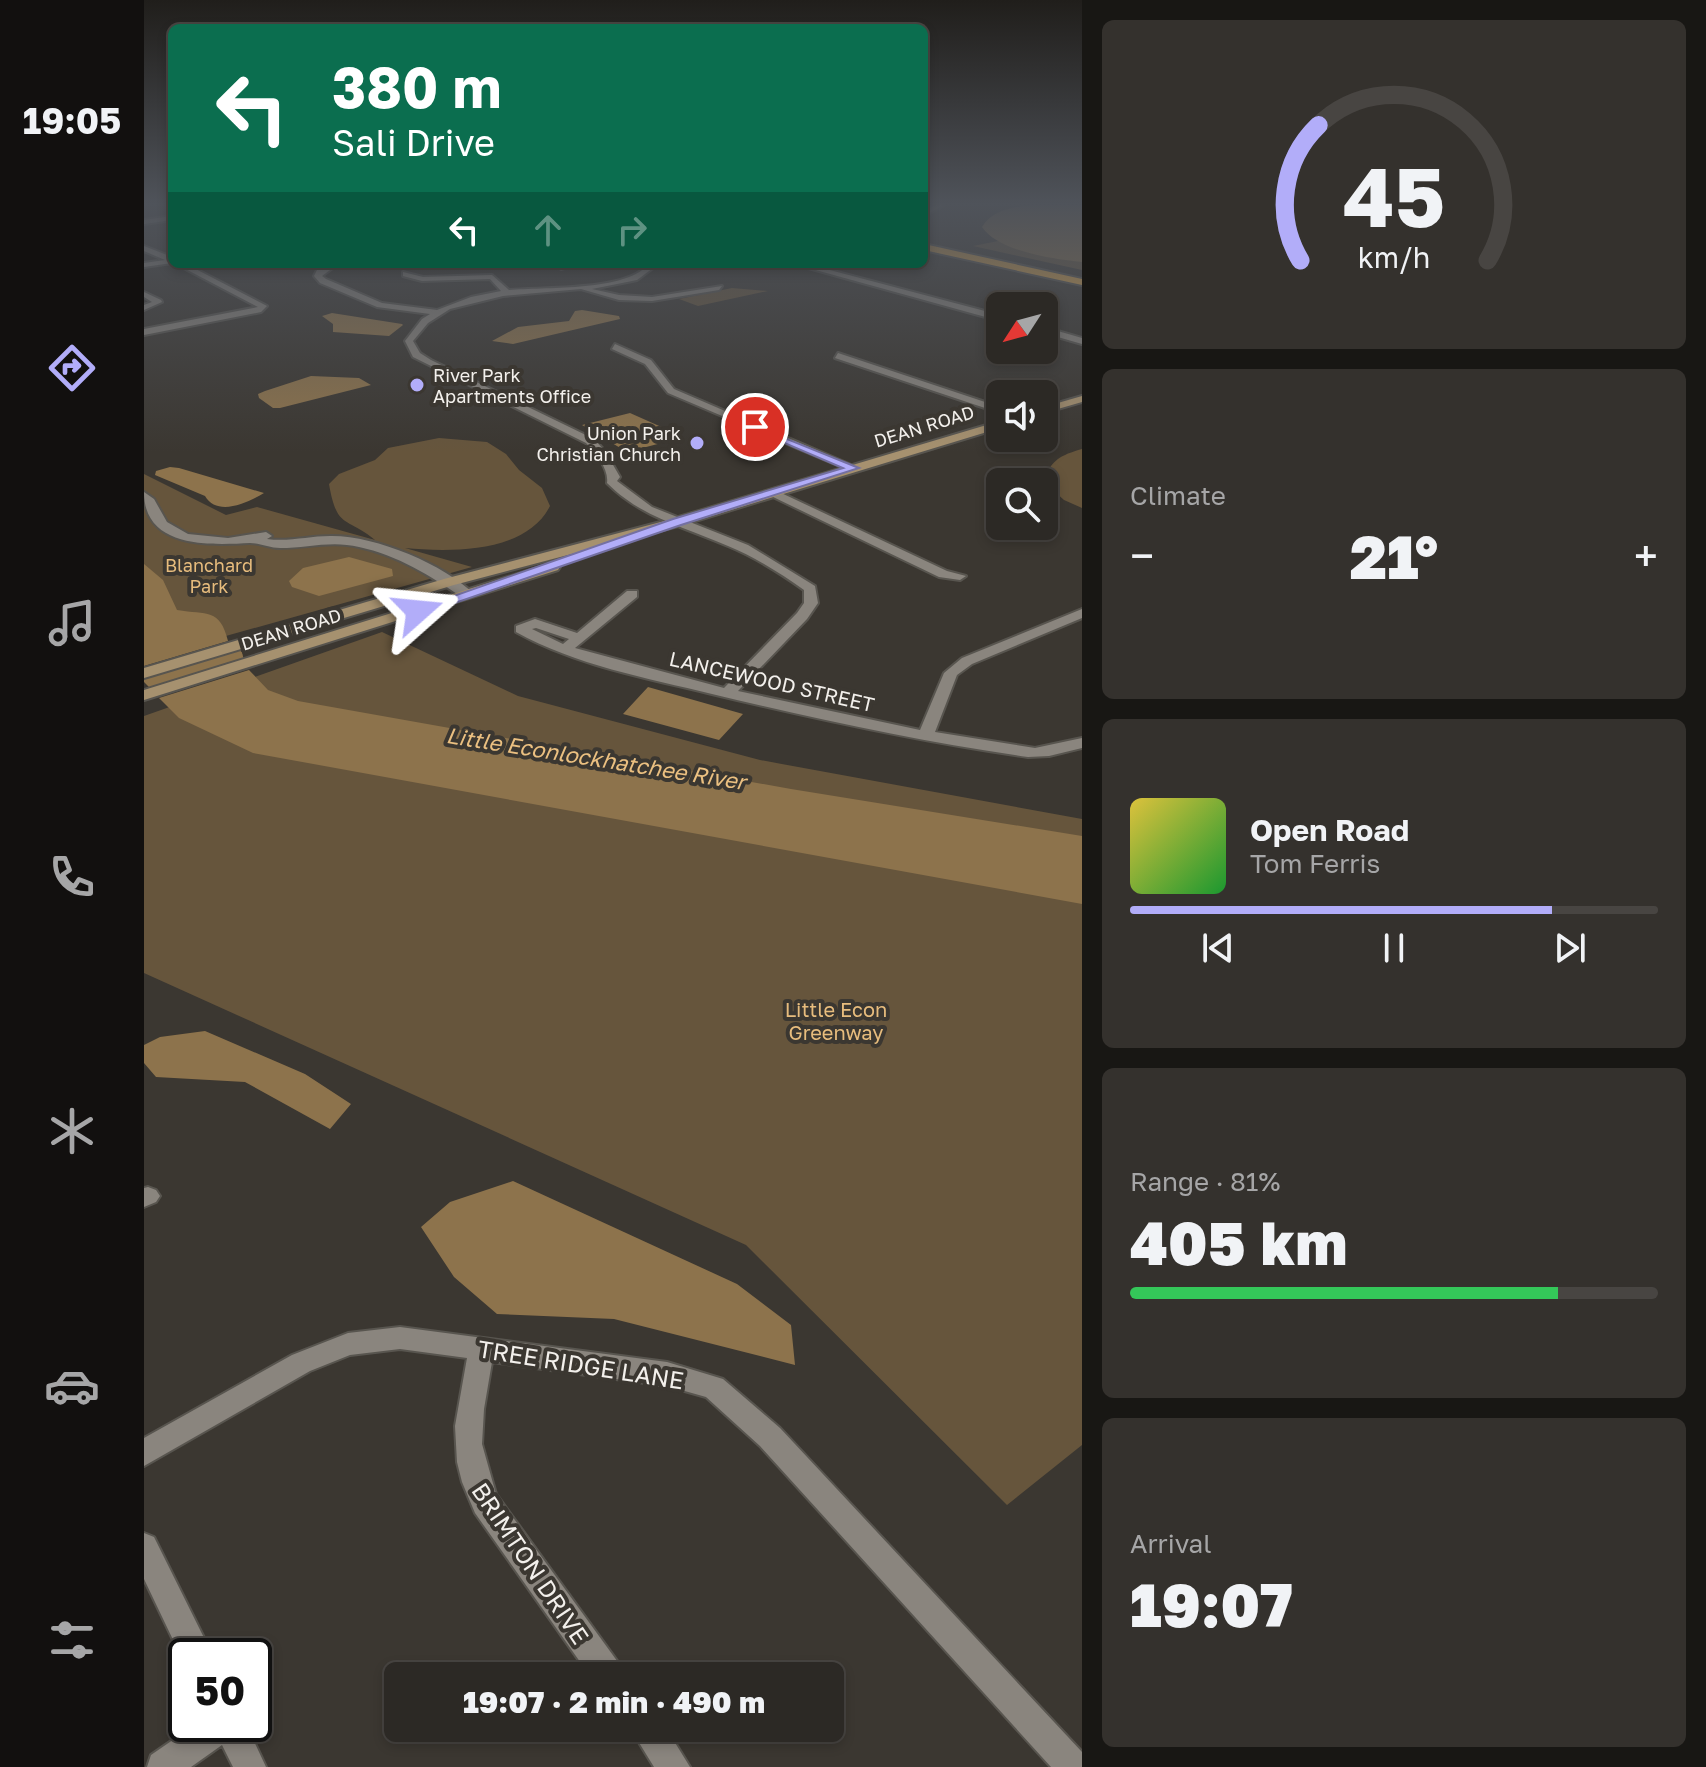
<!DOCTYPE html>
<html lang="en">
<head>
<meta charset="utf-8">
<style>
	body { margin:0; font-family:"Golos Text",sans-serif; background:#34312d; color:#f1f3f6; height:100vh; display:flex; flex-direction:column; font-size:30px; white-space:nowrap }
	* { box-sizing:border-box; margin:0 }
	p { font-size:26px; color:#a6a6a7 }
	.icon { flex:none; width:44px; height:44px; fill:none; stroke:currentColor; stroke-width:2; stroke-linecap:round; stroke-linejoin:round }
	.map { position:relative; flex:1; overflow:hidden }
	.sheet { display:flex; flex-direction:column; gap:20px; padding:20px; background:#181714; width:624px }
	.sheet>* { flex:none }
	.guide { position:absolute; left:24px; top:24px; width:760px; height:244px; border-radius:12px; box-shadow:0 4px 12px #0003,0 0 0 2px #484542; background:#0b6e4f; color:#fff; overflow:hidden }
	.needle { width:52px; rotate:234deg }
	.buttons { position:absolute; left:842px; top:292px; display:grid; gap:16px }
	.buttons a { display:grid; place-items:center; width:72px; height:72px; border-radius:12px; background:#2c2925; box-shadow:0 4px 12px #0003,0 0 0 2px #484542; font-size:40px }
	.speed { position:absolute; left:24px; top:1638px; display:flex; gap:16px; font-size:40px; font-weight:700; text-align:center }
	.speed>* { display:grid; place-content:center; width:104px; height:104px; border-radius:50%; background:#2c2925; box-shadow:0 4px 12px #0003,0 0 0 2px #484542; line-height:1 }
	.speed .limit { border:4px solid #111; border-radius:12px; background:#fff; color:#111 }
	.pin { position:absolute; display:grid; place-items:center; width:68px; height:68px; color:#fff; margin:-34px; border:4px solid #fff; border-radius:50%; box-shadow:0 2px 8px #0007 }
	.me { position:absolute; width:88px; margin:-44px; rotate:72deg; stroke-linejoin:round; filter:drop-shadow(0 0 6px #0008) }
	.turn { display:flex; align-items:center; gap:28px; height:168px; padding:0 32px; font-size:36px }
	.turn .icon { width:104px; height:104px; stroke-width:2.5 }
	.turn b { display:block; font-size:56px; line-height:68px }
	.lanes { display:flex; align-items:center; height:76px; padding:0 32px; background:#0003; justify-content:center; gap:40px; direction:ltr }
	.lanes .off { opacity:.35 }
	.big { font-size:60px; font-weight:800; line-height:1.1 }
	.sheet .card { flex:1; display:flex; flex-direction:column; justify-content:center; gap:12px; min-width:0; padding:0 28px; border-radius:12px; background:#34312d }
	.sheet .dial { align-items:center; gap:0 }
	.dial svg { height:208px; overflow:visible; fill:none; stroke:#484542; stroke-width:7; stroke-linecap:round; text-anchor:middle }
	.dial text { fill:#f1f3f6; stroke:none }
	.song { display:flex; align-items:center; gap:24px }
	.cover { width:96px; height:96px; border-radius:12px; background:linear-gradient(135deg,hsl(50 70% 55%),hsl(130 70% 35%)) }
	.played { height:8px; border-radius:4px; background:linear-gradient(90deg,#b2adf9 80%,#484542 80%) }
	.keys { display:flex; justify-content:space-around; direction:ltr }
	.heat { display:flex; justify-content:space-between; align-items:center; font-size:44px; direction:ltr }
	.charge { height:12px; border-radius:6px; background:linear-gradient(90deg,#34c759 81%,#484542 0) }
	.trip { position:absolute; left:240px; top:1662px; width:460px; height:80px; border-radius:12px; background:#2c2925; box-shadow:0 4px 12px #0003,0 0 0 2px #484542; font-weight:800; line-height:80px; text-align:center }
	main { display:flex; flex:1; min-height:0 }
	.tabs { display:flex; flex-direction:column; width:144px; justify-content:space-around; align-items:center; background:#12100f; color:#a6a6a7 }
	.tabs .icon { width:56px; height:56px }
	.tabs .selected { color:#b2adf9 }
	.tabs b { font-size:36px; color:#f1f3f6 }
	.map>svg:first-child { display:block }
</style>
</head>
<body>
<main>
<nav class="tabs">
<b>19:05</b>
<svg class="icon selected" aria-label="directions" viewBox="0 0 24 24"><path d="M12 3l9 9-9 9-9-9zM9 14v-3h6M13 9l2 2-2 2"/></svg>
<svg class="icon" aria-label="music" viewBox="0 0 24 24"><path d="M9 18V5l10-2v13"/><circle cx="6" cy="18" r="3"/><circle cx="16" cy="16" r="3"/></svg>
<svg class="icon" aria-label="phone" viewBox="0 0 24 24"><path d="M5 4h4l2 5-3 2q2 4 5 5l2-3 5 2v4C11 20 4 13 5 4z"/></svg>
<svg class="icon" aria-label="climate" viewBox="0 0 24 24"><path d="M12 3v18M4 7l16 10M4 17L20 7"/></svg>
<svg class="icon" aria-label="car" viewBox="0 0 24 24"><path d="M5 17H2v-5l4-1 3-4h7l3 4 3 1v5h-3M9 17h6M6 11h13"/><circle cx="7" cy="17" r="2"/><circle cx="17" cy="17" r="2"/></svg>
<svg class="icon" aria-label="filters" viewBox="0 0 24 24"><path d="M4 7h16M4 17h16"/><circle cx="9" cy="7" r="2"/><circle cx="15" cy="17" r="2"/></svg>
</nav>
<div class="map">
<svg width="938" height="1767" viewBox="0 0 938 1767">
	<rect width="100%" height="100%" fill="#3b3731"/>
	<path fill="#66553c" d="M938 224V270L829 246Z
		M588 288 624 291 554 306 535 299Z
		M295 438 343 442 362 454 375 470 398 488 406 506C382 554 305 552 261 548L328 567 0 659V474L82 515 113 507 231 540C202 516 193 530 185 484L195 474 231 460 244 448Z
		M938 449V508L920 500 900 482C906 460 917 455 938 449Z
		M238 632 374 696 616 760 938 819V1445L863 1505 602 1245 0 973V716Z"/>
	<path fill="#8d734c" d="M888 205H938V262C910 259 855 252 838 227 848 210 869 207 888 205Z
		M438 310 475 316 476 319 369 344 348 341 374 327 425 321 431 311Z
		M188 313 258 324 259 325 245 336 189 332V324L178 316Z
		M167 376 215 378 227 385 136 408H129L115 398 114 394 121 391Z
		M486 413 531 433 529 440 483 452 438 425Z
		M26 467 35 468 120 493C104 503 73 517 61 496L11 475 12 471Z
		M205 557 248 569 249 576 175 596 148 587 145 581 159 568Z
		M0 564 19 580 33 610C63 615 76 608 84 641L0 666Z
		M89 646 98 652 101 665 10 692 0 682V673Z
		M105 670 124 690 154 701 647 789 938 836V904L109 753 35 718 15 698Z
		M504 687 599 714 575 740 479 714Z
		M61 1031 161 1074 207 1104 186 1129 101 1082 12 1077 0 1063V1045L16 1037Z
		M369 1181 593 1284 647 1325 651 1365 470 1319 353 1314 310 1277 277 1227 306 1202Z"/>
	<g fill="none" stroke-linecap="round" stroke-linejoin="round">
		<defs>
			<path id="street" d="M792 205H800L780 216V211Z
				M28 216V220L0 224V220Z
				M0 246 28 257V263L0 267V263L21 260 0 251Z
				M32 264H42L123 306 117 312 0 335V329L114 307Z
				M184 264H194L178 276 182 279 238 303 293 310 327 297 357 291 346 279 278 281 259 276V272L279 277 348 275 365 290C401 287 474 291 501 268L498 264H506L509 268 493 280 448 289 475 295 508 297 578 286 575 290 508 301 475 300 437 289 359 296 306 309 284 323 269 341 276 353 287 360 450 439 461 451 476 477 473 481 508 507 604 545 671 586 674 603 663 619 594 691 776 730 800 673 818 658 938 609V618L828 664 813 675 791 732 891 748 938 738V748L905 756 884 757C778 742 672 719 568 694 503 678 431 665 372 632V626L391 619 433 633 483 591H493V597L431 648 580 688 653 613 660 603V590C636 573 611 557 584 546 541 527 498 518 463 483 465 470 453 454 442 443L269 357 261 341 278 319 286 314 233 307 176 283 170 276 174 268ZM392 628 425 639 419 644 388 629Z
				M413 264H421L424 267 417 269Z
				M650 264H663L856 315V321Z
				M0 292 17 300 18 302 0 310V305L8 302 0 297Z
				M900 327 938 338V344L900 333Z
				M471 344 507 360 530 389 714 468 705 470 524 393 501 364 468 349Z
				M694 353 856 407V413L691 358Z
				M625 491H633L803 571 822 576 816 580 795 577 625 495Z
				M0 492 10 499 23 522 44 534 84 538 122 532 128 536 123 539C145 542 165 536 186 536 230 535 300 564 331 595L319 598C287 576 253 555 215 547 188 540 163 548 136 548 126 548 116 543 106 543 67 545 0 549 0 492Z
				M4 1187 12 1190 16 1196 12 1202 0 1207V1188Z
				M256 1327 523 1362 579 1379 636 1428 938 1752V1767H907L616 1446 562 1397 523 1386 348 1362 340 1409 338 1444 352 1494 476 1665 481 1676H446L331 1513 318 1482 313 1462 311 1426 323 1358 256 1349 206 1355 166 1371 0 1466V1438L148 1355 204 1333Z
				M0 1533 10 1537 69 1656H42V1667L0 1579Z
				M52 1724H102L122 1767H89L78 1745 47 1767H3L7 1755Z
				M486 1728H522L546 1767H510Z"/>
			<path id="secondary" d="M938 396V402L900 413V407Z
				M856 421V428L538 525 310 585 0 678V668L300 579 528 519Z
				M409 563 416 567 414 570 0 700V690Z"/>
			<path id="highway" d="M780 244 938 279V285L780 250Z"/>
		</defs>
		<use href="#street" stroke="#58554f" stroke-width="4"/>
		<use href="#secondary" stroke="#58554f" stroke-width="4"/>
		<use href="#highway" stroke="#58554f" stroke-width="4"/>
		<use href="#street" fill="#8a857e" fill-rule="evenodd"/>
		<use href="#secondary" fill="#a6916f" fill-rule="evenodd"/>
		<use href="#highway" fill="#e9ad4b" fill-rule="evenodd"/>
	</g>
	<linearGradient id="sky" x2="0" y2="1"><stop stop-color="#201e1b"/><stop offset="0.45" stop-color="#4f535a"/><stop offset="1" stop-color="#4f535a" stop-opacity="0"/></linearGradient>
	<rect width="938" height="452" fill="url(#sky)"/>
	<path fill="#b2adf9" stroke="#7470a2" stroke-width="2" d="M608 425 715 468 537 525 279 614 267 611 529 519 699 468 608 429Z"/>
	<g fill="#b2adf9" stroke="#3b3731" stroke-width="3">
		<circle cx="273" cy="385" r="8"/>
		<circle cx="553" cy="443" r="8"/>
	</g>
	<g text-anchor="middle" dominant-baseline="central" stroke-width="8" stroke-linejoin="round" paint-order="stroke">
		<g font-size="18" fill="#f3f0ec" stroke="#3b3731" text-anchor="start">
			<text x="289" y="375">River Park<tspan x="289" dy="21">Apartments Office</tspan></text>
			<text x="537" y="433" text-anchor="end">Union Park<tspan x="537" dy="21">Christian Church</tspan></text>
		</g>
		<g font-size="18" fill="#f3f0ec" stroke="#3b3731">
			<text transform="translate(780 426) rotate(-17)">DEAN ROAD</text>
			<text transform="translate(147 629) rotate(-17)">DEAN ROAD</text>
		</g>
		<g font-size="18" fill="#e7bc7d" stroke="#3b3731">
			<text x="65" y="565">Blanchard<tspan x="65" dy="21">Park</tspan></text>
		</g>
		<g font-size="20" fill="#f3f0ec" stroke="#3b3731">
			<text transform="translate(628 681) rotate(13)">LANCEWOOD STREET</text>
		</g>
		<g font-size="20" fill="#e7bc7d" stroke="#3b3731">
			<text x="692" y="1009">Little Econ<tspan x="692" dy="23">Greenway</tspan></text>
		</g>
		<g font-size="22" font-style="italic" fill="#ebc081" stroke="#3b3731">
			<text transform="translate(452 758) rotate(9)">Little Econlockhatchee River</text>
		</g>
		<g font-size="24" fill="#f3f0ec" stroke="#3b3731">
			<text transform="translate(437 1364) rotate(9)">TREE RIDGE LANE</text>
			<text transform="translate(387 1563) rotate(56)">BRIMTON DRIVE</text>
		</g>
	</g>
</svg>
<div class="buttons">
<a><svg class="needle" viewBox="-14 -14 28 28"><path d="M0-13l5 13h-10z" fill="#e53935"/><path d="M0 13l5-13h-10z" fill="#a6a6a7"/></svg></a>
<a><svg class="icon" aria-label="sound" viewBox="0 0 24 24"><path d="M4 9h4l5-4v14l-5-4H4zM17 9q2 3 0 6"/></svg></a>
<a><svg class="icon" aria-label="search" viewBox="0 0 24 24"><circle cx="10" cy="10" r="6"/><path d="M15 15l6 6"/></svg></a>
</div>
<div class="speed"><div class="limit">50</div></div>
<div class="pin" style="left:611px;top:427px;background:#d93025"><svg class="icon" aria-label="arrive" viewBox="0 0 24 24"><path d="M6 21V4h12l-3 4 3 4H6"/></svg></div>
<svg class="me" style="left:274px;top:611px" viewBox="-20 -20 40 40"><path d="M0-17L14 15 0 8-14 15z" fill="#b2adf9" stroke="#fff" stroke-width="4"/></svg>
<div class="trip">19:07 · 2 min · 490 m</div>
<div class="guide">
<div class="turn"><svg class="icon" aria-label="left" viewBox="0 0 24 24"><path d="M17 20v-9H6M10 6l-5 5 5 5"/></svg><div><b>380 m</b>Sali Drive</div></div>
<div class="lanes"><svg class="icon" aria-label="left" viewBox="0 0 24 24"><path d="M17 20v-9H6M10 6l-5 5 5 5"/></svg><svg class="icon off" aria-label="ahead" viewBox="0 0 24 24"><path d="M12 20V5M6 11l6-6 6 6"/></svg><svg class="icon off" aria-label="right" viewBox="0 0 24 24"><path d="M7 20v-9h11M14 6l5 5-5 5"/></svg></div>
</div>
</div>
<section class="sheet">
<div class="card dial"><svg viewBox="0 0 100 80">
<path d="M14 69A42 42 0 1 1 86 69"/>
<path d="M14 69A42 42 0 0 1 21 17" stroke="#b2adf9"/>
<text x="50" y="56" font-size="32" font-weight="700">45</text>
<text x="50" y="72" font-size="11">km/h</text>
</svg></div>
<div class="card"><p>Climate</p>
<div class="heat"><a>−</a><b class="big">21°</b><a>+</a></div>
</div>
<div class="card">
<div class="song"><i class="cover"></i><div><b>Open Road</b><p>Tom Ferris</p></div></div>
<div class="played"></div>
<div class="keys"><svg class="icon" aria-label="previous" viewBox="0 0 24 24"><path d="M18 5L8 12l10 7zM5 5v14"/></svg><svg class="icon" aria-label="pause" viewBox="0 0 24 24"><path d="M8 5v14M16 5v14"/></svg><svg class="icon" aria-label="next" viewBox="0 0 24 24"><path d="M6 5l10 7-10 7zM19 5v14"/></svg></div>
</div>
<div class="card"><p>Range · 81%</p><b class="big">405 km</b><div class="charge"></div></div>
<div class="card"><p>Arrival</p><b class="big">19:07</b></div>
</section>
</main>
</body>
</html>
